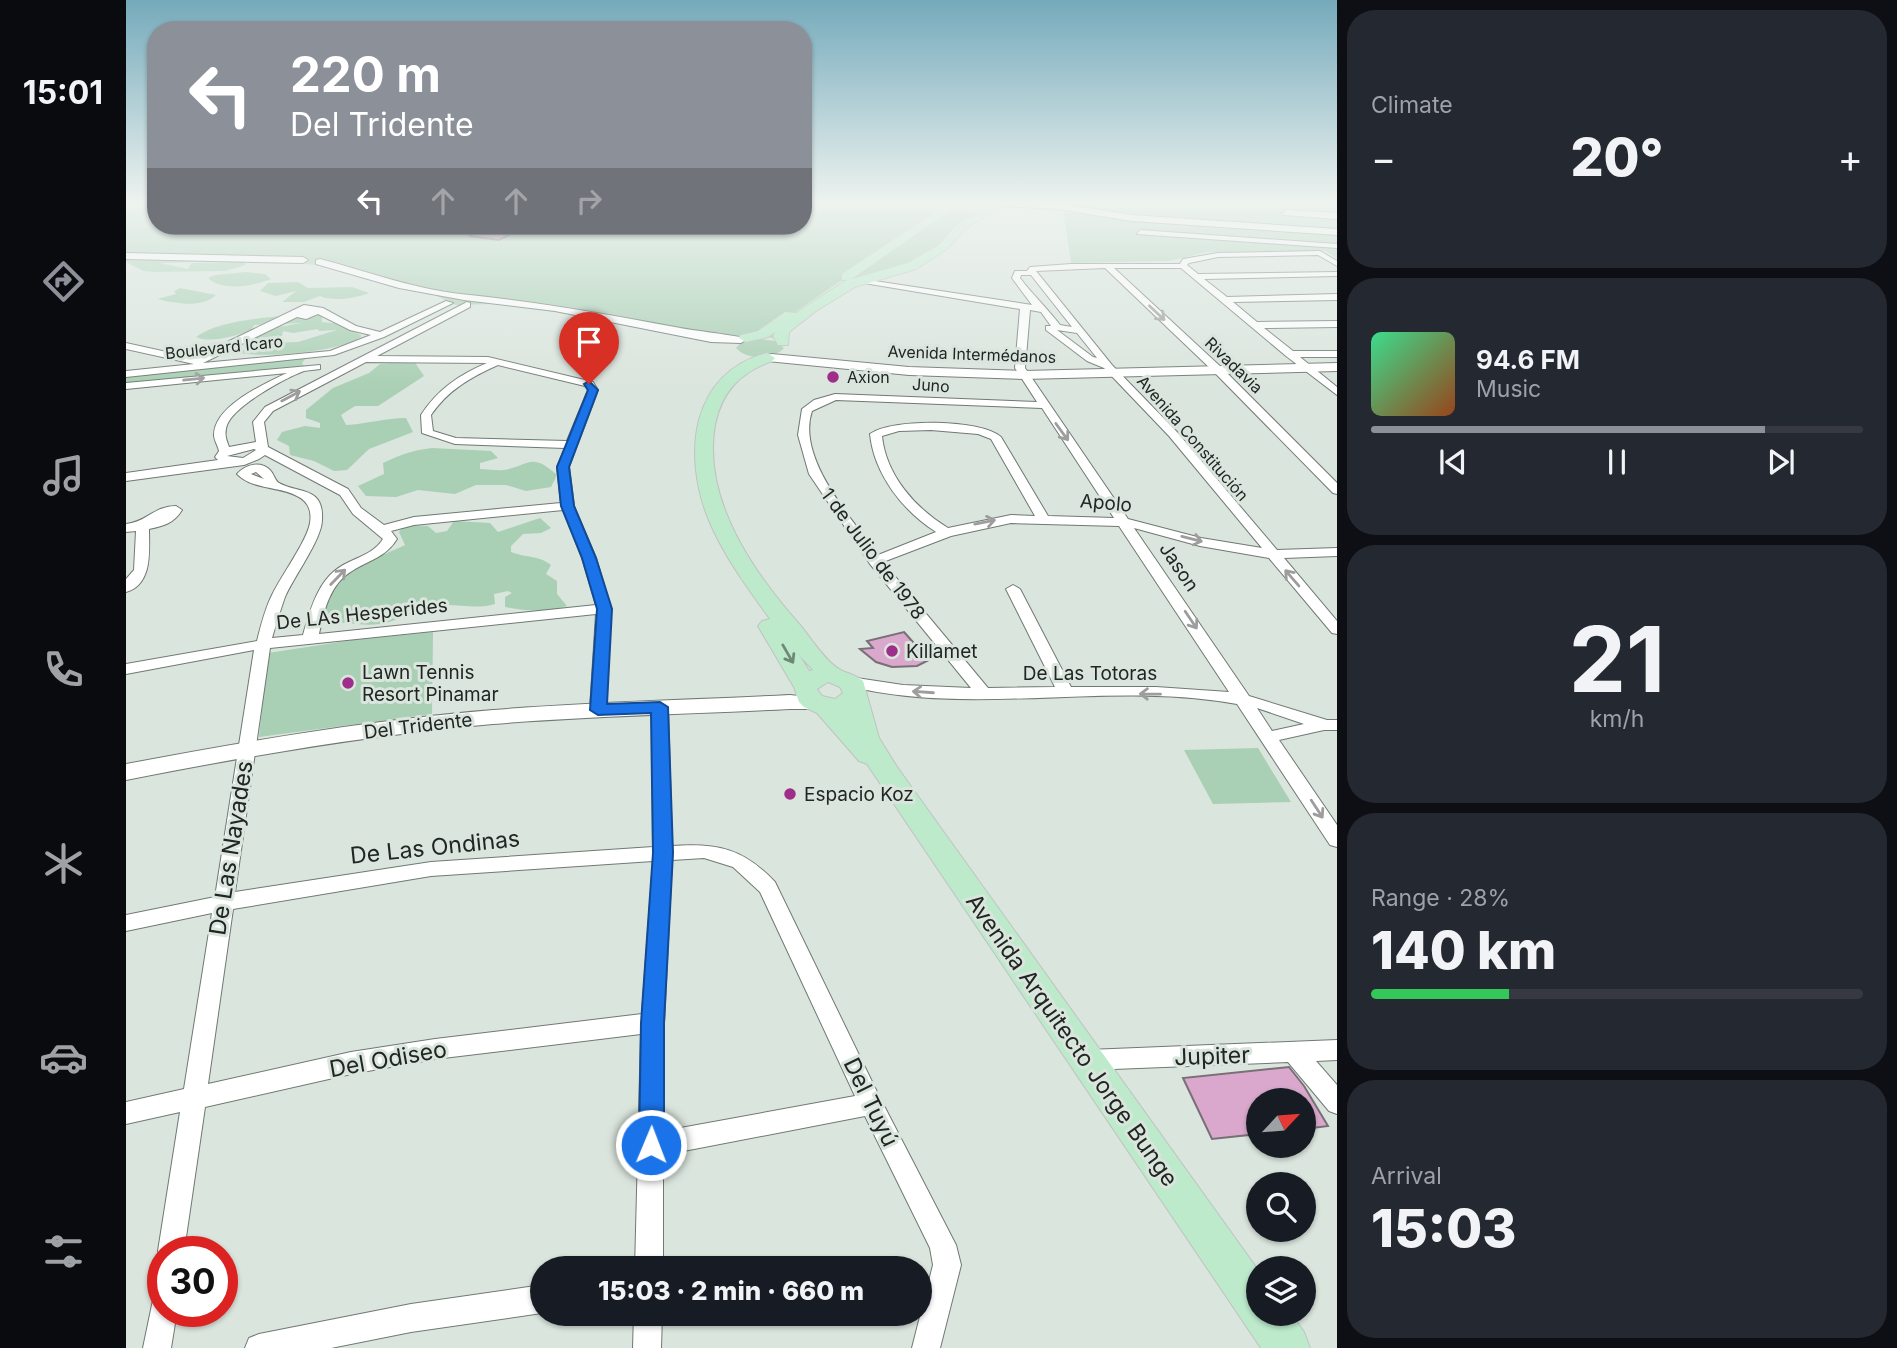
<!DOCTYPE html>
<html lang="en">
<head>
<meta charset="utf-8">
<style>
	body { margin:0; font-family:Inter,sans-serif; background:#242831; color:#f1f3f6; height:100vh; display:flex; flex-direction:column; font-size:26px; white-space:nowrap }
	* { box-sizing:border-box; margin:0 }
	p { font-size:23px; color:#9ea1a6 }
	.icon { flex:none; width:38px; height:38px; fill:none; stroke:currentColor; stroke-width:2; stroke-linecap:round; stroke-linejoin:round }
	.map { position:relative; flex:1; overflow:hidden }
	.side { display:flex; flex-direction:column; gap:10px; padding:10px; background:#0d0f14; width:560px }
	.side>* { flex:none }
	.banner { position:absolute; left:21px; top:21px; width:665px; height:214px; border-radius:28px; box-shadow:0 2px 5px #0004; background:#8c9099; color:#fff; overflow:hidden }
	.needle { width:46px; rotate:64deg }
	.tools { position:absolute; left:1120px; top:1088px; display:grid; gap:14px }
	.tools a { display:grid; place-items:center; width:70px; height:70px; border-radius:50%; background:#171b24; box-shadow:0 2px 5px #0004; font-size:35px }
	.speed { position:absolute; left:21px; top:1236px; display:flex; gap:14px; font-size:35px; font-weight:700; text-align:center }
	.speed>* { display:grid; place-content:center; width:91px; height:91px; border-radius:50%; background:#171b24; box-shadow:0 2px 5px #0004; line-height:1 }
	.speed .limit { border:10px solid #d22; background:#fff; color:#111 }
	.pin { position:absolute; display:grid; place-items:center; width:60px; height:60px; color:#fff; margin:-72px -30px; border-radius:50% 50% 50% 0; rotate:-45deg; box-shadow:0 0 7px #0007 }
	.pin .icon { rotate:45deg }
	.me { position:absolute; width:77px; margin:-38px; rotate:1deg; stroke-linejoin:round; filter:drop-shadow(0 0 5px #0008) }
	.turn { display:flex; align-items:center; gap:24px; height:147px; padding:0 28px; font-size:32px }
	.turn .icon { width:91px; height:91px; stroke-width:2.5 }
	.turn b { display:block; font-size:49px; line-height:60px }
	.lanes { display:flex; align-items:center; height:66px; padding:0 28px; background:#0003; justify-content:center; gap:35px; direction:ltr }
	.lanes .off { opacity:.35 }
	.big { font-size:52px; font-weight:800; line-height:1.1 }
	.side .card { flex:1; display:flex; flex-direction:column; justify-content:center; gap:10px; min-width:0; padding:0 24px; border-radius:28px; background:#242831 }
	.side .dial { align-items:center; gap:0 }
	.dial b { font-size:91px; line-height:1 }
	.song { display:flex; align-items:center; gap:21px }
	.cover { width:84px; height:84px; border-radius:10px; background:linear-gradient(135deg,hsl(150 70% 55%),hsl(20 70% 35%)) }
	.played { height:7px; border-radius:4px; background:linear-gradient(90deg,#8c9099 80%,#363941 80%) }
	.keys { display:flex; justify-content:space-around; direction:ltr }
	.heat { display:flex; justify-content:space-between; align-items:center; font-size:38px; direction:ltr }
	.charge { height:10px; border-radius:5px; background:linear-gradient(90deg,#34c759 28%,#363941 0) }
	.trip { position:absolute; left:404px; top:1256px; width:402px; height:70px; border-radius:35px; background:#171b24; box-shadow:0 2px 5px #0004; font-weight:800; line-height:70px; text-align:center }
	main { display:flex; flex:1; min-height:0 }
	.tab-bar { display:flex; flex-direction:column; width:126px; justify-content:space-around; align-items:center; background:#090b0e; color:#9ea1a6 }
	.tab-bar .icon { width:49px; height:49px }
	.tab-bar .on { color:#8c9099 }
	.tab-bar b { font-size:32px; color:#f1f3f6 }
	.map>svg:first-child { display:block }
</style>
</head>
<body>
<main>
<nav class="tab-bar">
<b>15:01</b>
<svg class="icon on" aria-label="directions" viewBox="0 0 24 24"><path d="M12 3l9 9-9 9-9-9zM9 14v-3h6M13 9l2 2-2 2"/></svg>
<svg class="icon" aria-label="music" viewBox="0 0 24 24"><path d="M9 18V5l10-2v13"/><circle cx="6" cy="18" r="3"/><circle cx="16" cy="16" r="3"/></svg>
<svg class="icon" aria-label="phone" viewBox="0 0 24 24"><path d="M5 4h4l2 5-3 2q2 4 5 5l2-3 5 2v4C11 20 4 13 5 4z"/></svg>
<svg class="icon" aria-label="climate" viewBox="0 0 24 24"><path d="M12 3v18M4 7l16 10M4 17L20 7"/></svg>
<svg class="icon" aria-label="car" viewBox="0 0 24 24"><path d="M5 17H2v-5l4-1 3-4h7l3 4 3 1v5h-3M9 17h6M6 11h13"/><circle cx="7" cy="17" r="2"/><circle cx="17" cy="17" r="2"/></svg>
<svg class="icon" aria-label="filters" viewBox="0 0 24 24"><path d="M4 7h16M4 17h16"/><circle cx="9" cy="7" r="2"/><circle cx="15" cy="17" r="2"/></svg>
</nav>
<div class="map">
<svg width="1211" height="1348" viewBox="0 0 1211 1348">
	<rect width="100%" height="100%" fill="#dae5dd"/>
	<path fill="#a9cfb4" d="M0 201H30V226H677V201H832L637 334 602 340 401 303 330 305 302 292 216 268 144 260 34 263 62 269 66 263 118 262 120 265 99 271 30 272 17 271 0 262Z
		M936 201H1211V258L1199 251 1081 252 1043 261 945 263Z
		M829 206 857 211 818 243 785 264 736 277 653 339 635 336Z
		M120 272 139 274 145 279C127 286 97 292 82 278L89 275Z
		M172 282 182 288 226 287 243 293C231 298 207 302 194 296L178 302H156L170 291 150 296 134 291 142 283Z
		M54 288 90 295C75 309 49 303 31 299L50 294 48 291Z
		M183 313 196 315V322L215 324 236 336C218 352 132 359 110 352L143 343 172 342 211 330 193 331 192 329 167 333 157 331 156 336 124 340 152 327 176 323 128 325 125 331C109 335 85 344 70 337 97 317 150 318 183 313Z
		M635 339 649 341 658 348C647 360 620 360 610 348L615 342Z
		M180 358 176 363 178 366 0 386V374Z
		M288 361 298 376 252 406H229L215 415 220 425C241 424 259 418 280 418L287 432 243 449 221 470 208 471 188 461 164 455 163 446 151 440 156 432 179 426 194 428V423L180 418V410L207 388 243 373 254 364Z
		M306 448 365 451 372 458 354 463V469C361 469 371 471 378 470 405 465 405 452 431 475L425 487 400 491 380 485H350L329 494 292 490 270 497 240 496 232 486 258 474 257 463C274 455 287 450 306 448Z
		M414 518 425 528 415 533 397 534 385 546V552C400 558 412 555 425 565L420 574 431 581V594L441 606C421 613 399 611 379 607V597L386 593 382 591 368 594 369 604C351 609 338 605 321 605 301 605 281 617 263 622 243 628 224 622 204 622 180 580 253 558 279 545L273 532 279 525 302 526 310 533 321 531 328 521 364 523 372 532Z
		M307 632 306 714 133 737 142 653 227 640Z
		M1132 748 1165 802 1087 804 1058 750Z"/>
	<path fill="#daa8cc" stroke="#796f76" stroke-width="2" d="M376 226H401L373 240 343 236Z
		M778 632 803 660 791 666 766 667 750 662 734 649 747 648 741 641Z
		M1163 1067 1178 1086 1202 1126 1178 1129V1101H1132V1134L1086 1139 1057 1078Z"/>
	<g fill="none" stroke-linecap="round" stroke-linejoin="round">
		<defs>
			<path id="street" d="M1014 230 1211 244V248L1011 234Z
				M1194 251 1211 261V266L1192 255 1092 257 1063 263 1061 265 1072 274 1211 272V276L1078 279 1101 297 1211 294V300L1107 302 1131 322 1211 321V327L1138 328 1167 351H1211V357H1174L1211 387V395L1160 356 1055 268H988L1096 368 1211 483V494L1207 493 1088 372 979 268 910 271 986 365 1051 432 1151 550 1211 548V556L1158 558 1211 621V634L1206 633 1143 558 1074 546 1008 528 1123 696 1201 720H1211V730H1198L1153 740 1211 825V847L1204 845 1111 704C982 680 846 718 718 685L716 682 724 677 777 685 845 688 744 564 683 474 672 435 676 409 688 400 709 394 911 402 889 368 894 309 732 282H729V278L906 305 886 278 889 271H901L904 267 945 264H1054L1057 259 1092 253ZM895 275H905L946 327 934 325C921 308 907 295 894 278ZM904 310 915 312 925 326H920V330L961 361 978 368 1043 436 1136 548 1075 538 1002 519 899 368ZM931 330 951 333 971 358 967 357ZM710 400 916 408 988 518 922 516 875 437C856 419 765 418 744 434 748 474 777 511 810 532L752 555C726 519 670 458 686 411ZM805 430 852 434 865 439 909 516 885 515 822 528C789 508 760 475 756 436L773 431ZM885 523 993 526 1103 692 1030 687H945L894 589 887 585 880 589 929 687 862 688 757 562 825 536ZM1131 708 1178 724 1146 731Z
				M320 301 327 303 258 337 208 355 0 377V371L68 364 0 349V343L68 358 178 305 197 308 230 326 254 332ZM192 314 224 330 245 335 204 351 77 363 171 317 180 319Z
				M341 302 344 303V307L251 356 362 357 467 382 472 390 443 467 448 506 470 558 485 609 480 710 472 715 464 710 470 614 144 648 109 892 305 862 527 847 526 707 534 702 540 703 542 707 546 846C591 843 617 848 649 882L753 1096 830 1245 835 1265 814 1348H786L807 1265 804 1248 739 1116 537 1155V1269H509L515 1034 309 1059 225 1074 79 1107 58 1251H37L36 1260 32 1251 54 1112 0 1124V1102L58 1089 86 913 0 931V915L89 897 128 650 0 674V664L131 641C135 625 139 609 146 595 155 576 181 541 184 523 186 511 182 501 171 496 152 486 127 490 111 474 119 465 134 460 144 470 148 474 149 481 153 483 173 494 198 486 196 520 196 539 167 578 159 597 154 611 150 625 146 638L177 635C185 607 193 576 221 563 235 556 249 552 257 539L227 514 214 495 139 455 133 459 118 465 0 481V473L92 460 89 457 93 451C92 446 88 440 88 435 88 406 138 384 161 373L0 389V383L194 365V369C189 370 183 370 178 371 159 378 108 406 101 425 98 434 100 439 103 447L130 442 127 422 139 407ZM240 362 361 363C333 375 312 389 295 415L296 433 329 444 439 448 431 467 435 503 288 517 258 525 235 508 222 489 142 447 138 422 147 411ZM372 365 459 386 462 390 441 441 330 438 307 431 305 415C322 390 345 377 372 365ZM128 449 130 450 117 458 101 456ZM130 472 138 479 125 474ZM437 510 456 558 470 605 193 634C198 610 204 584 226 571 243 560 259 558 271 539L265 531 288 525ZM578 858 607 867 634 892 729 1096 538 1131V1023L546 860ZM527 861 516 1014 309 1039 225 1052 82 1084 107 909 305 876Z
				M50 506 56 510C48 523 38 526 23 529 23 551 27 584 0 592V579L8 570 10 531 0 532V524C21 522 28 506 50 506Z
				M1211 1040V1060L1190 1061 1211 1085V1114L1203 1111 1162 1062 962 1070 954 1067 950 1060 954 1053 962 1050Z
				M416 1285V1313L285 1332 205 1348H119L123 1338 133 1334 285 1304Z
				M37 1296V1311H51L45 1348H17L27 1300Z
				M508 1314H536L535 1348H507Z"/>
			<path id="secondary" d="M872 201 931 203 1006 215 1211 229V235L1006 221 931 209 874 206 870 203Z
				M1161 210 1211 213V219L1158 215 1156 213Z
				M0 253 177 257 182 260 177 263 0 259Z
				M194 259C243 272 294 291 344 295 412 302 480 314 549 327 561 330 617 336 621 339L615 343 585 342 429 311 338 300 273 288 190 264V260Z
				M646 354 783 367 898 371 1211 363V371L898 379 783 375 641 361V355Z
				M664 695 699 699 702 704 699 709H664C565 714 466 716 367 724 244 735 121 756 0 780V764C122 741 244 720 367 710 466 702 565 700 664 695Z"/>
			<path id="primary" d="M826 201H838L724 280H716V274Z
				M871 201H883L839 229 821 249 790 269 729 287 690 311 663 332 662 345H652L647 336 649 332 642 337 620 342 613 338 615 335 632 331 659 312 670 313 719 281 782 263 813 245 831 225Z
				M641 353 649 358 646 361C614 373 596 391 589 425 576 499 627 572 674 625 684 637 700 662 713 669 721 674 729 674 737 681L753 738 771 767 1132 1270V1314H1165L1178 1332 1184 1348H1135L741 764 733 761 691 713 678 707 673 702 668 687 632 626 636 621 644 619C621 587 597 555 582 518 557 455 564 373 641 353ZM672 653 673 655 687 670 683 671ZM702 682 714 687 717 693 709 699 696 696 691 689Z"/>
		</defs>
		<use href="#street" stroke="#707972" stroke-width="2"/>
		<use href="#secondary" stroke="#707972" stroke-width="2"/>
		<use href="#primary" stroke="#c1c2c1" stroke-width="2"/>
		<use href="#street" fill="#fff" fill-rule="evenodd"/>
		<use href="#secondary" fill="#fff" fill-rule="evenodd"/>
		<use href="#primary" fill="#bceacb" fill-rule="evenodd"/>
	</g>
	<defs><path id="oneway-shaft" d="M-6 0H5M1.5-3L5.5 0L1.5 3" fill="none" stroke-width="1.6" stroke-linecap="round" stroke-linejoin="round" transform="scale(1.75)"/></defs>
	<g stroke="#9c9d9c">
		<use href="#oneway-shaft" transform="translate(1031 313) rotate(43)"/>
		<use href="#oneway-shaft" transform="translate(68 379) rotate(-6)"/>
		<use href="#oneway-shaft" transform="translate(165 396) rotate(-28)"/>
		<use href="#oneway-shaft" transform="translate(936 432) rotate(54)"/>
		<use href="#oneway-shaft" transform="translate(859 522) rotate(-11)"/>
		<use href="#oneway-shaft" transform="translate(1066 539) rotate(14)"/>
		<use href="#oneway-shaft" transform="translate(212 577) rotate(-46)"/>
		<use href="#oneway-shaft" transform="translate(1166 578) rotate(-131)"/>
		<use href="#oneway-shaft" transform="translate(1065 620) rotate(56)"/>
		<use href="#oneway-shaft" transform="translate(797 692) rotate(-176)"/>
		<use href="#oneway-shaft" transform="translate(1024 694) rotate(-179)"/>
		<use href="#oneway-shaft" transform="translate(1191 809) rotate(57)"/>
	</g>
	<use stroke="#6f8877" href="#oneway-shaft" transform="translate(662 654) rotate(60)"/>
	<linearGradient id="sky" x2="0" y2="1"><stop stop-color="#75aabb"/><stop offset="0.52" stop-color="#eef3f0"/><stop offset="1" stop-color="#eef3f0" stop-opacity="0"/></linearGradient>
	<rect width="1211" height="390" fill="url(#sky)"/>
	<path fill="#1a73e8" stroke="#114b97" stroke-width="2" d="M463 381 472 390 443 467 448 506 470 558 486 609 481 704 534 702 542 707 547 853 538 1023V1145L534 1154 525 1157 516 1154 513 1145 515 1023 527 853 525 713 472 715 464 710 471 609 456 558 435 506 431 467 462 390 458 384Z"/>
	<g fill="#9f2d8a" stroke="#dae5dd" stroke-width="2.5">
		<circle cx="707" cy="377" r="7"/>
		<circle cx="766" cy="651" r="7"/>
		<circle cx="222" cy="683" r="7"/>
		<circle cx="664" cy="794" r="7"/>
	</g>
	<g text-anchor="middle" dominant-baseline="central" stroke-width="6" stroke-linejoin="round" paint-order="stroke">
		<g font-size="16" fill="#222623" stroke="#dae5dd">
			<text transform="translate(98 347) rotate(-6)">Boulevard Icaro</text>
			<text transform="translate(846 354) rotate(2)">Avenida Intermédanos</text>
			<text transform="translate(1108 365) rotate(44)">Rivadavia</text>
			<text transform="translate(805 385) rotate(4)">Juno</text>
			<text transform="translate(1067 438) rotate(49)">Avenida Constitución</text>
		</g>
		<g font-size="16" fill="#222623" stroke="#dae5dd" text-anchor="start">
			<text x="721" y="377">Axion</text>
		</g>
		<g font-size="19" fill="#222623" stroke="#dae5dd">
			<text transform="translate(980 503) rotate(5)">Apolo</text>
			<text transform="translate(747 554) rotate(53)">1 de Julio de 1978</text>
			<text transform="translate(1053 567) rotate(56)">Jason</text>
			<text transform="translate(236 614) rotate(-6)">De LAs Hesperides</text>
			<text x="964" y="673">De Las Totoras</text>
			<text transform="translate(292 726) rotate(-7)">Del Tridente</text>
		</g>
		<g font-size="19" fill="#222623" stroke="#dae5dd" text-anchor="start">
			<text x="780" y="651">Killamet</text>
			<text x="236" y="672">Lawn Tennis<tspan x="236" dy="22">Resort Pinamar</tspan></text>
			<text x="678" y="794">Espacio Koz</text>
		</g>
		<g font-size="23" fill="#222623" stroke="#dae5dd">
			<text transform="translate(309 847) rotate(-6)">De Las Ondinas</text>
			<text transform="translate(105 848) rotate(-81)">De Las Nayades</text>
			<text transform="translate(946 1040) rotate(55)">Avenida Arquitecto Jorge Bunge</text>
			<text transform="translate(1086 1056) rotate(-2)">Jupiter</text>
			<text transform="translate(262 1059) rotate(-10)">Del Odiseo</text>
			<text transform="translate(745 1102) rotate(64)">Del Tuyú</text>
		</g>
	</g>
</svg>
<div class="tools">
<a><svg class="needle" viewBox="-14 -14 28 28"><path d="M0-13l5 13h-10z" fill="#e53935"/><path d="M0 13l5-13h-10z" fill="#9ea1a6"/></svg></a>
<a><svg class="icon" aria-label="search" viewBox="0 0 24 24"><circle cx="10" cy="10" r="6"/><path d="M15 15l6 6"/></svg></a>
<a><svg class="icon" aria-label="layers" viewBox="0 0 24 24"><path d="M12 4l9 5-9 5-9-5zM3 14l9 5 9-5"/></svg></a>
</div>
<div class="speed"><div class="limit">30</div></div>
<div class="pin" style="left:463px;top:384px;background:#d93025"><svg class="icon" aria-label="arrive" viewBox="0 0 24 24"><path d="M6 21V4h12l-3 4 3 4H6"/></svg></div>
<svg class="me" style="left:525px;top:1145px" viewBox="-20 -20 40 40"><circle r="17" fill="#1a73e8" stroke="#fff" stroke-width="3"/><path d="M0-11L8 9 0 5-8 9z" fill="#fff"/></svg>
<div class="trip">15:03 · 2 min · 660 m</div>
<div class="banner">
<div class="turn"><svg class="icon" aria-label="left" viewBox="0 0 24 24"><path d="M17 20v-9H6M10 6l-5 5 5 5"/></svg><div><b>220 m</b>Del Tridente</div></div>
<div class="lanes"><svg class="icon" aria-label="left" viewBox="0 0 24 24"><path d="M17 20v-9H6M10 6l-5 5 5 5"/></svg><svg class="icon off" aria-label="ahead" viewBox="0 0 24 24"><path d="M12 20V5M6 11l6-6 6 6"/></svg><svg class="icon off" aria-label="ahead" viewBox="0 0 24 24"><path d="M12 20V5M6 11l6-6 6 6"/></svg><svg class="icon off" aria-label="right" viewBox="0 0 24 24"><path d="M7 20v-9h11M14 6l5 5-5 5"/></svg></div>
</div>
</div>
<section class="side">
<div class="card"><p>Climate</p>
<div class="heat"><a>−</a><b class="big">20°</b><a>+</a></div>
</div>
<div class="card">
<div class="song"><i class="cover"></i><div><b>94.6 FM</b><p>Music</p></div></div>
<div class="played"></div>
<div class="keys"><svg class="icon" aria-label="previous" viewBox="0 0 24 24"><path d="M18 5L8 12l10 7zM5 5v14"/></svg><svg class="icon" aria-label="pause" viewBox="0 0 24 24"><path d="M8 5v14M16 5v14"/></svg><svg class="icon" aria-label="next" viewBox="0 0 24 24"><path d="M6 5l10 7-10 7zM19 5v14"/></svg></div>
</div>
<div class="card dial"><b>21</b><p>km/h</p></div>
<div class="card"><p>Range · 28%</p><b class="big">140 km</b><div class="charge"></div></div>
<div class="card"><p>Arrival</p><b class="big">15:03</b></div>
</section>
</main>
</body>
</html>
